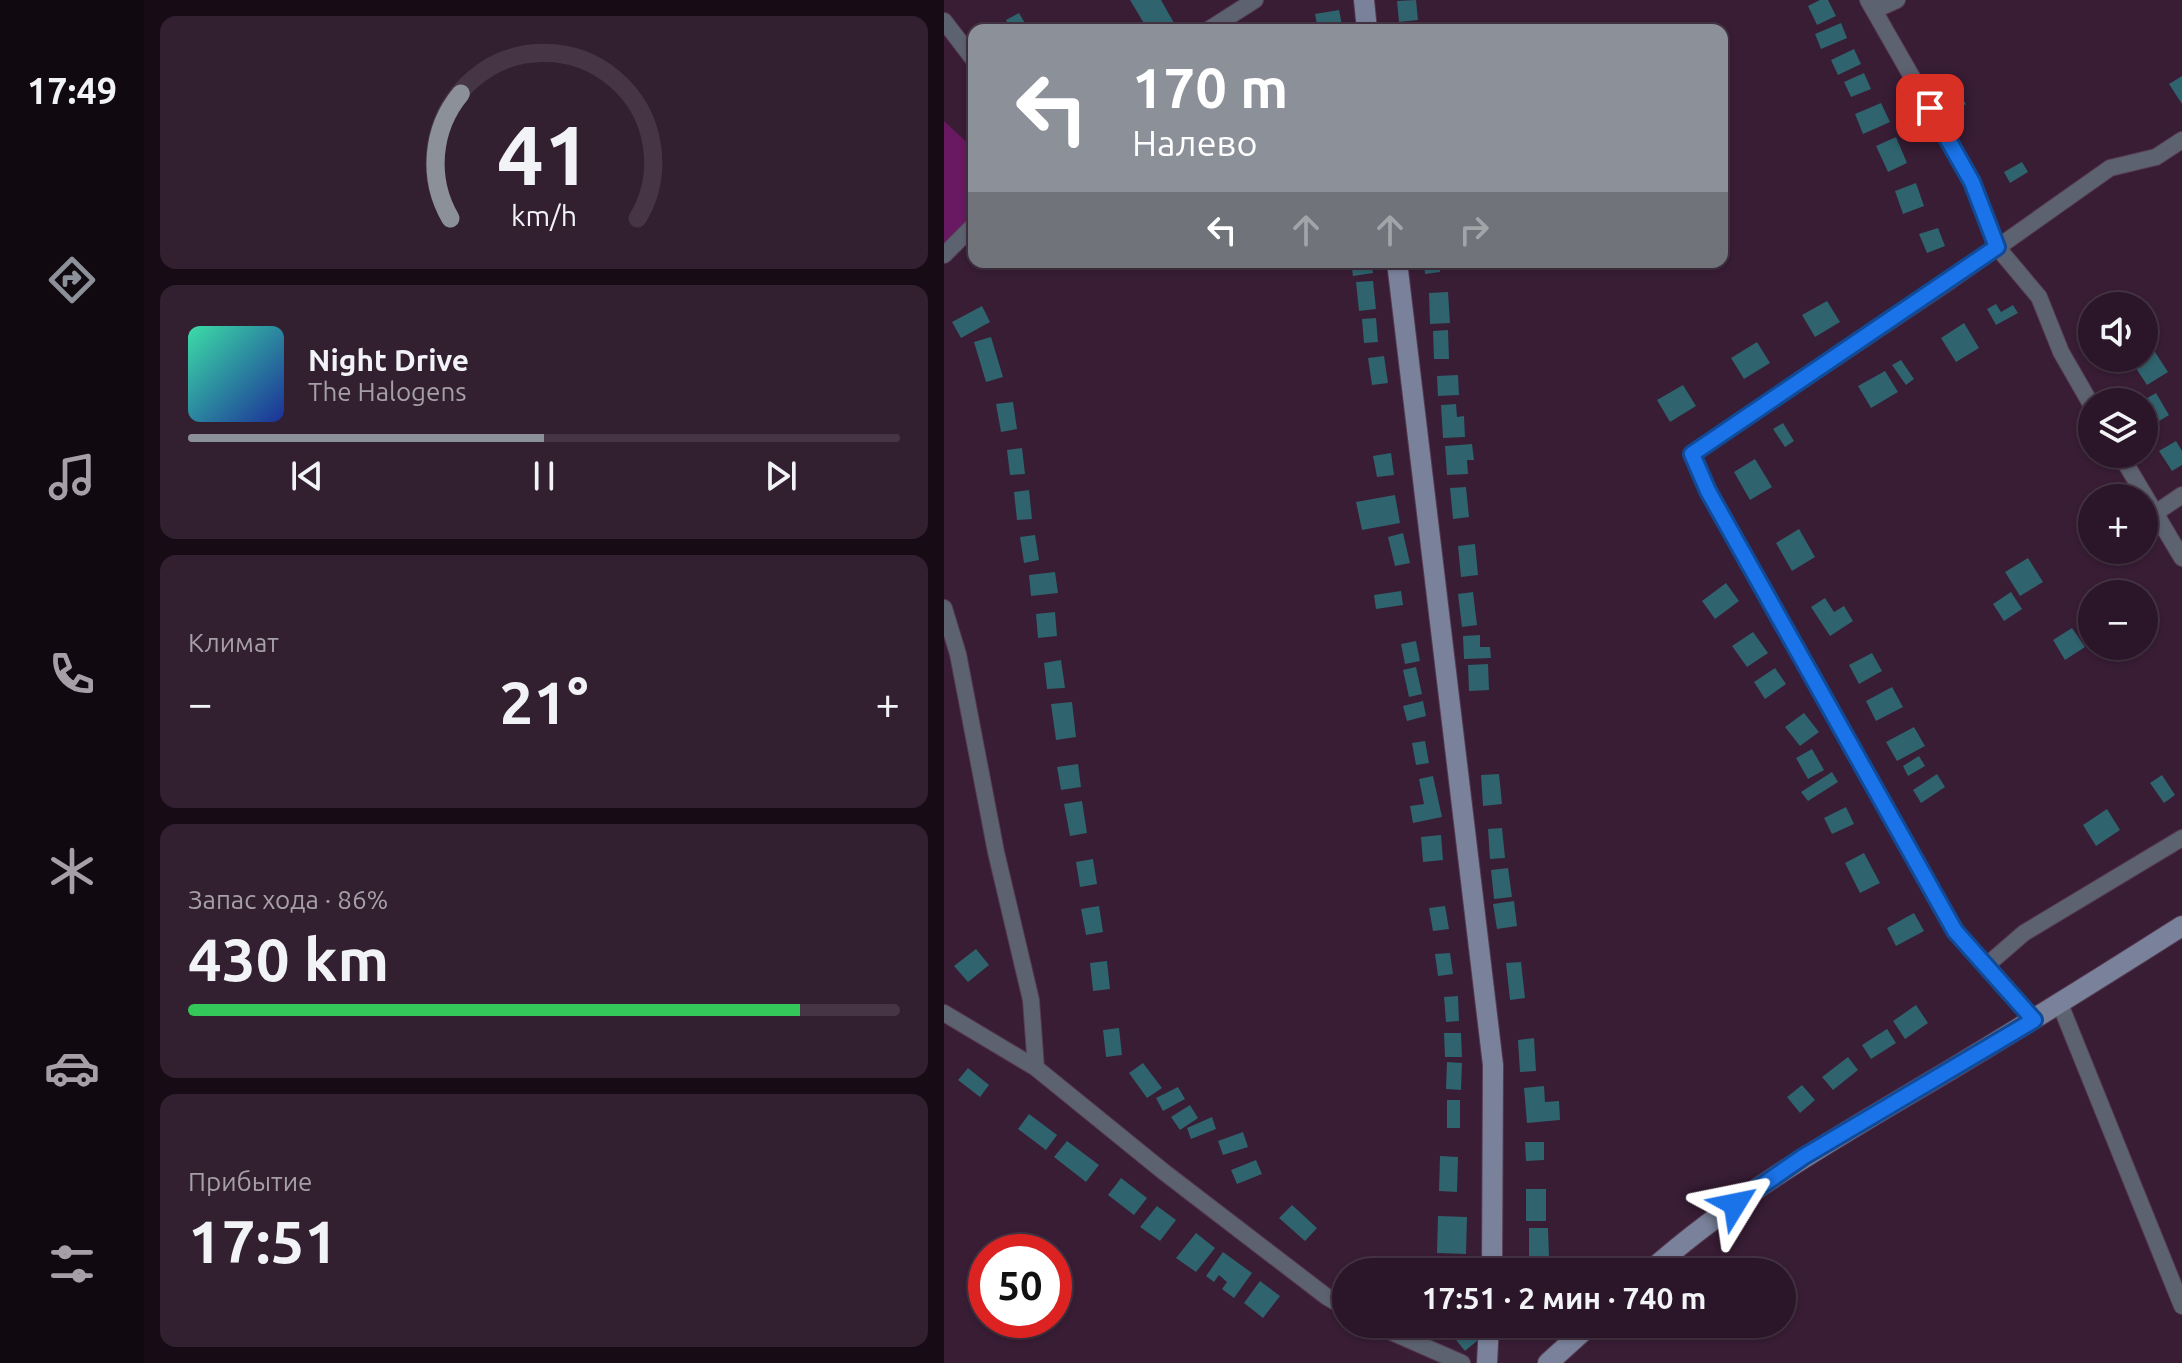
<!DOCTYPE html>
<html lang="ru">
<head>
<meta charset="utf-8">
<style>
	body { margin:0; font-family:Ubuntu,sans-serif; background:#321f30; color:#f1f3f6; height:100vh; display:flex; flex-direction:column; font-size:30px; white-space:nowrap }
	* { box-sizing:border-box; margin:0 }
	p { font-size:26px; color:#a59fa8 }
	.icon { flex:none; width:44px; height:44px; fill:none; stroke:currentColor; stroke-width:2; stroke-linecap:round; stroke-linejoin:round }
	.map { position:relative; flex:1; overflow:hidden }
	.side { display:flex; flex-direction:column; gap:16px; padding:16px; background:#170c16; width:800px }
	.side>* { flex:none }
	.banner { position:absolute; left:24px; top:24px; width:760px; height:244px; border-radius:16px; box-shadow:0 2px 6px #0004,0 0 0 2px #463545; background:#8c9099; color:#fff; overflow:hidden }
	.buttons { position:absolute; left:1134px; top:292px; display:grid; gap:16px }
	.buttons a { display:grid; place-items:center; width:80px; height:80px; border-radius:50%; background:#2a1628; box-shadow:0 2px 6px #0004,0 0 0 2px #463545; font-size:40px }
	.speed { position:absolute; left:24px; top:1234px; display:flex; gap:16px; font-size:40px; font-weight:700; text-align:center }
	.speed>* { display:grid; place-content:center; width:104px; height:104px; border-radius:50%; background:#2a1628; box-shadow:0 2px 6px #0004,0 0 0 2px #463545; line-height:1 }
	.speed .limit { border:12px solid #d22; background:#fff; color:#111 }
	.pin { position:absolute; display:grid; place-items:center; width:68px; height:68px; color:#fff; margin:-34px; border-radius:16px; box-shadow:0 4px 12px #0006 }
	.me { position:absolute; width:88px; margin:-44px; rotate:55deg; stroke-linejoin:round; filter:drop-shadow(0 0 6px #0008) }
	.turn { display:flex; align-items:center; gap:28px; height:168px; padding:0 32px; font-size:36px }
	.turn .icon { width:104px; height:104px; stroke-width:2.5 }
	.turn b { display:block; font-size:56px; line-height:68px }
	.lanes { display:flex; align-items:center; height:76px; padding:0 32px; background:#0003; justify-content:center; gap:40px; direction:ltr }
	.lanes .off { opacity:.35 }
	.big { font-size:60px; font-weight:600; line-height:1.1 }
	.side .card { flex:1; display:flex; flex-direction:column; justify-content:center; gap:12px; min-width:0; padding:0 28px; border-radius:16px; background:#321f30 }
	.side .dial { align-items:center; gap:0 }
	.dial svg { height:208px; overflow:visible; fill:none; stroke:#463545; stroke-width:7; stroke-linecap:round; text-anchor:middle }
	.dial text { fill:#f1f3f6; stroke:none }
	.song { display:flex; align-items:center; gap:24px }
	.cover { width:96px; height:96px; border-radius:12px; background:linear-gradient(135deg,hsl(160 70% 55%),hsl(230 70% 35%)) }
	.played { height:8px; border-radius:4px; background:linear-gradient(90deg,#8c9099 50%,#463545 50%) }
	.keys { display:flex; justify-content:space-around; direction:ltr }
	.heat { display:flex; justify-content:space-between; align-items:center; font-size:44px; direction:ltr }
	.charge { height:12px; border-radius:6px; background:linear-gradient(90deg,#34c759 86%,#463545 0) }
	.trip { position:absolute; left:388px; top:1258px; width:464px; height:80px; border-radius:40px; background:#2a1628; box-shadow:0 2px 6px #0004,0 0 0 2px #463545; font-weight:600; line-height:80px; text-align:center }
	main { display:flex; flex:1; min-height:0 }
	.tabs { display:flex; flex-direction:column; width:144px; justify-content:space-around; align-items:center; background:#110910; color:#a59fa8 }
	.tabs .icon { width:56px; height:56px }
	.tabs .selected { color:#8c9099 }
	.tabs b { font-size:36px; color:#f1f3f6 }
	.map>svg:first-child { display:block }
</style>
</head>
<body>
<main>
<nav class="tabs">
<b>17:49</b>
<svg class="icon selected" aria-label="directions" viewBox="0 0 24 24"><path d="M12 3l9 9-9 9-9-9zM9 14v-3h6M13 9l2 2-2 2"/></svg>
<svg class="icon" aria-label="music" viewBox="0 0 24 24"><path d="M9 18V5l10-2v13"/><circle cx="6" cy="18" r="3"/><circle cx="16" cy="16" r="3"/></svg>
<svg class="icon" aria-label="phone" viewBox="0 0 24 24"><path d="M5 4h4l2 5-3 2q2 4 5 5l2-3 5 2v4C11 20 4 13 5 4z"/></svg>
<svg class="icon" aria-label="climate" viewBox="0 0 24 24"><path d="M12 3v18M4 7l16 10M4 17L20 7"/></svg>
<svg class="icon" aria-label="car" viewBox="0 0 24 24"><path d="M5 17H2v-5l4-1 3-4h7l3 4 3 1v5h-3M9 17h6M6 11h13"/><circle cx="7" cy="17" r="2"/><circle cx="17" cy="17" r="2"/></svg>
<svg class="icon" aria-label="filters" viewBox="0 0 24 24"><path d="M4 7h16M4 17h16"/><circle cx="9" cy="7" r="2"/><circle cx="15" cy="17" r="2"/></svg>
</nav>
<section class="side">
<div class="card dial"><svg viewBox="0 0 100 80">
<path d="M14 69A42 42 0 1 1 86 69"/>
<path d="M14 69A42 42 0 0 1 18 21" stroke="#8c9099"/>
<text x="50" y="56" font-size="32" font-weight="700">41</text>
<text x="50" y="72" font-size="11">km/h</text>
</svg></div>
<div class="card">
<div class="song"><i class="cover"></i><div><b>Night Drive</b><p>The Halogens</p></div></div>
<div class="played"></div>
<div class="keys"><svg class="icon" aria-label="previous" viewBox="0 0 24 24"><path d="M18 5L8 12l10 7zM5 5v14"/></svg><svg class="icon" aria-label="pause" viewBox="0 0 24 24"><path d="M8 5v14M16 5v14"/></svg><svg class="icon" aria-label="next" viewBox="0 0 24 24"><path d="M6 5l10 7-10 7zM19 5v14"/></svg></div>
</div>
<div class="card"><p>Климат</p>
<div class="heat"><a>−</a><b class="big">21°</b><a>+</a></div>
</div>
<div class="card"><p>Запас хода · 86%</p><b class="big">430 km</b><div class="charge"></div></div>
<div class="card"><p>Прибытие</p><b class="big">17:51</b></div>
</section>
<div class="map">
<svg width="1238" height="1363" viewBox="0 0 1238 1363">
	<rect width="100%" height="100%" fill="#381d35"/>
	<path fill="#691862" d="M0 121 30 149V213L0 245Z"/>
	<path fill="#2f636d" d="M186 0H217L234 30H204Z
		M472 0 474 20 455 22 453 1Z
		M876 0H884L892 16 873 25 864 6Z
		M395 10 399 30H374L371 14Z
		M75 13 85 30H67L62 20Z
		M897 23 903 38 877 49 871 34Z
		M910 49 917 64 894 75 887 60Z
		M920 73 927 89 907 97 900 82Z
		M1238 76V104L1225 84Z
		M1014 92 1022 104 1010 112 1002 99Z
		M937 103 946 122 919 134 911 114Z
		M952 137 963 163 944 172 932 146Z
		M1078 162 1084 172 1066 183 1060 172Z
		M972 183 980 206 959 214 951 191Z
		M994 228 1001 246 983 253 975 234Z
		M407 262H427L429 273 409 276Z
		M480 262H495L496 272 481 274Z
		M429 281 432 309 415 311 412 282Z
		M504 292 506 323 486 324 485 293Z
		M883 301 896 322 871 337 858 315Z
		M1052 304 1057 312 1069 305 1074 313 1052 325 1043 309Z
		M38 306 46 322 17 338 8 322Z
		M432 318 434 342 420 343 418 319Z
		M1020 323 1035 348 1012 362 997 338Z
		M504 330 505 359H490L489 331Z
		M47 337 59 377 42 382 30 342Z
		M813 342 826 363 800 379 787 358Z
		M1207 346 1224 372 1203 385 1186 359 1200 358V350Z
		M440 356 444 383 428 385 424 358Z
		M957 360 970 379 962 385 948 365Z
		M941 371 954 392 927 408 914 386Z
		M514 375 515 395 494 396 493 376Z
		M739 385 752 406 726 422 713 400Z
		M1212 393 1225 415 1207 426 1200 414V400Z
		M69 402 73 429 57 432 52 404Z
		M512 404 513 417 520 416 521 437 499 438 497 405Z
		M839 423 850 441 841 447 829 429Z
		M1232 441 1238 451V465L1228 471 1215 451Z
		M528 444 530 460H523L524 474 503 475 501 446Z
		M78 448 81 474 66 475 63 450Z
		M447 453 450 475 433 477 429 456Z
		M811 459 828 487 806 500 790 472Z
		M522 487 525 517 509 519 506 488Z
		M85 490 88 519 73 520 70 492Z
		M451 495 456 523 418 530 412 502Z
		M855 529 871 557 848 571 832 543Z
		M459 533 466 563 451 566 444 537Z
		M91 535 95 560 80 563 76 537Z
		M531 544 534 575 517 577 514 546Z
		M1084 558 1099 582 1076 596 1061 572Z
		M111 572 114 593 87 596 85 575Z
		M782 583 795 601 771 619 758 601Z
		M457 591 459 605 432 609 430 595Z
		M529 592 533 625 518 627 514 594Z
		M1067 592 1078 609 1060 621 1049 604Z
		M881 598 890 612 900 606 909 621 886 636 867 607Z
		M111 612 113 636 94 638 92 614Z
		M1128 628 1141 647 1121 660 1109 640Z
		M809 632 824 653 803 667 788 646Z
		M536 635V647H546L547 658 520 659 519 636Z
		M472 641 476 661 461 664 457 644Z
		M928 653 938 671 915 684 905 665Z
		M117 660 121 688 103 689 100 663Z
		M544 664 545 690 525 691 524 665Z
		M472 667 478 694 465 697 459 670Z
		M831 668 842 684 821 699 810 682Z
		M948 687 959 707 932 721 922 701Z
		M479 701 482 716 463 721 459 706Z
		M128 702 132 737 112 740 107 704Z
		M860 713 875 732 856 746 841 727Z
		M970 727 981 746 953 761 942 742Z
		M481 741 485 763 472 765 468 743Z
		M868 749 880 770 864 779 852 758Z
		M975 756 981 766 964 776 959 766Z
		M134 764 137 787 117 790 113 767Z
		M888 772 894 782 864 801 857 792Z
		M555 774 558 804 539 806 537 775Z
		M993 774 1001 787 977 803 969 790Z
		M1218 775 1231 795 1220 803 1206 783Z
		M489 776 498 817 469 823 466 806 480 804 475 779Z
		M138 801 143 833 126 836 120 804Z
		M902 807 910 824 888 834 880 818Z
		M1163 809 1176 830 1152 846 1139 825Z
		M558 828 561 858 546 859 544 829Z
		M497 835 499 860 479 862 477 837Z
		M920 853 936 883 916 893 901 863Z
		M149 859 153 884 136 887 132 862Z
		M564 868 568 897 550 899 547 870Z
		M570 901 573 926 553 929 549 904Z
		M155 906 159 932 142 935 137 909Z
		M501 906 505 929 489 931 485 908Z
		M970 913 980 931 952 946 943 928Z
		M32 949 45 965 24 982 10 966Z
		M506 953 509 974 494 976 491 954Z
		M163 961 166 989 149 991 146 963Z
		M577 962 581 998 566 1000 562 963Z
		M514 996 515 1021 502 1022 500 997Z
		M972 1005 984 1023 961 1039 949 1021Z
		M175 1028 178 1055 162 1057 159 1030Z
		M943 1029 952 1043 927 1059 918 1045Z
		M500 1033H517L518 1057H501Z
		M590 1038 592 1071 576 1072 574 1040Z
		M904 1057 914 1070 889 1090 878 1077Z
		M503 1062 518 1063 517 1090 502 1089Z
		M199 1063 218 1088 203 1098 185 1073Z
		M24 1068 45 1085 36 1097 14 1080Z
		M858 1085 871 1100 856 1113 843 1097Z
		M600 1086 601 1102 615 1101 616 1120 583 1123 580 1088Z
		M234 1087 241 1099 219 1111 212 1098Z
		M503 1100H516V1128H503Z
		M246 1105 254 1118 236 1130 227 1117Z
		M85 1114 113 1135 102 1150 74 1129Z
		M268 1117 272 1129 247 1139 243 1128Z
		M299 1132 304 1147 279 1155 274 1141Z
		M123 1141 155 1165 142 1182 110 1157Z
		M581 1142H600V1160L582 1161Z
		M496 1156 514 1157 513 1192 495 1191Z
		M312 1160 318 1174 293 1184 287 1170Z
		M177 1178 203 1198 190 1215 164 1195Z
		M582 1189H602V1221H582Z
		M348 1205 373 1228 361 1241 335 1218Z
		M213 1206 232 1220 216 1241 196 1227Z
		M494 1216 523 1217 522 1254 493 1253Z
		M585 1228H604L605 1258H585Z
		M252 1233 271 1248 252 1272 232 1258Z
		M279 1252 308 1273 290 1298 278 1289 283 1282 275 1275 270 1282 262 1276Z
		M316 1281 336 1296 319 1318 300 1303Z
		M521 1325 534 1340 521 1351 509 1336Z"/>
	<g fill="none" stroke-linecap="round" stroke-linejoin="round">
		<defs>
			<path id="street" d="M924 0 1028 182 1053 247 1095 297 1117 352 1148 406
				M931 10 953 0
				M0 21 30 60
				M264 30 311 0
				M0 255 30 225
				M1176 454 1238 558
				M1210 514 1238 495
				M0 608 14 654 52 852 87 1000 92 1068
				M1043 965 1080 933 1238 838
				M1116 1004 1238 1306
				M0 1013 92 1068 220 1172 383 1297 402 1308
				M1090 1020 1011 931 764 491 748 454 1006 281 1166 168 1212 157 1238 140
				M429 1324 518 1363"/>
			<path id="secondary" d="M420 0 423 30
				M453 262 549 1065 548 1272
				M705 1272C796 1191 902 1132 1006 1070 1084 1023 1161 975 1238 926
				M543 1363 545 1324
				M604 1363 647 1324"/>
		</defs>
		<use href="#street" stroke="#553b52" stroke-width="18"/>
		<use href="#secondary" stroke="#553b52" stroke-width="22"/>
		<use href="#street" stroke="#5d6271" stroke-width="16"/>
		<use href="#secondary" stroke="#7a829b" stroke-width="20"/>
	</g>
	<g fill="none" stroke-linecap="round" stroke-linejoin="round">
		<defs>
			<path id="route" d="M791 1204 859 1157 1090 1020 1011 931 764 491 748 454 1053 247 1028 182 986 108"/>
		</defs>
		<use href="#route" stroke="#114b97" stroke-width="20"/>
		<use href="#route" stroke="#1a73e8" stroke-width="14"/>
	</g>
</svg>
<div class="buttons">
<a><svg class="icon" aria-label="sound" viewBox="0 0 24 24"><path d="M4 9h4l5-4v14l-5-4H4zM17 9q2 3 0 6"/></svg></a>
<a><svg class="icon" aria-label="layers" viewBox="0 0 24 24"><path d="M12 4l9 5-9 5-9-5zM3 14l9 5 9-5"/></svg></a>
<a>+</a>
<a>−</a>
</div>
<div class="speed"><div class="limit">50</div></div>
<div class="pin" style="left:986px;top:108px;background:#d93025"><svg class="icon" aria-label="arrive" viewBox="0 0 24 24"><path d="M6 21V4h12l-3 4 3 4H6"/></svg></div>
<svg class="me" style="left:791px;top:1204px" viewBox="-20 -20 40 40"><path d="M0-17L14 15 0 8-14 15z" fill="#1a73e8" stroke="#fff" stroke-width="4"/></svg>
<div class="trip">17:51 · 2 мин · 740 m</div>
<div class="banner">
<div class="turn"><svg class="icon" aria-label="left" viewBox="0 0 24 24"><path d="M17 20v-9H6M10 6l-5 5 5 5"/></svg><div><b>170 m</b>Налево</div></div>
<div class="lanes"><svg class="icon" aria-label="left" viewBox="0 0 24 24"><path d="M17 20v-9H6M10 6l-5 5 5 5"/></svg><svg class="icon off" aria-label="ahead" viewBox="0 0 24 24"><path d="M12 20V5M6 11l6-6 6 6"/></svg><svg class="icon off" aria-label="ahead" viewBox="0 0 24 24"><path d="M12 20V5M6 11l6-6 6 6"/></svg><svg class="icon off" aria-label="right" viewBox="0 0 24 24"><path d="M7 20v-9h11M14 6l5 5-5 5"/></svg></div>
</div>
</div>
</main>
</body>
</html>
